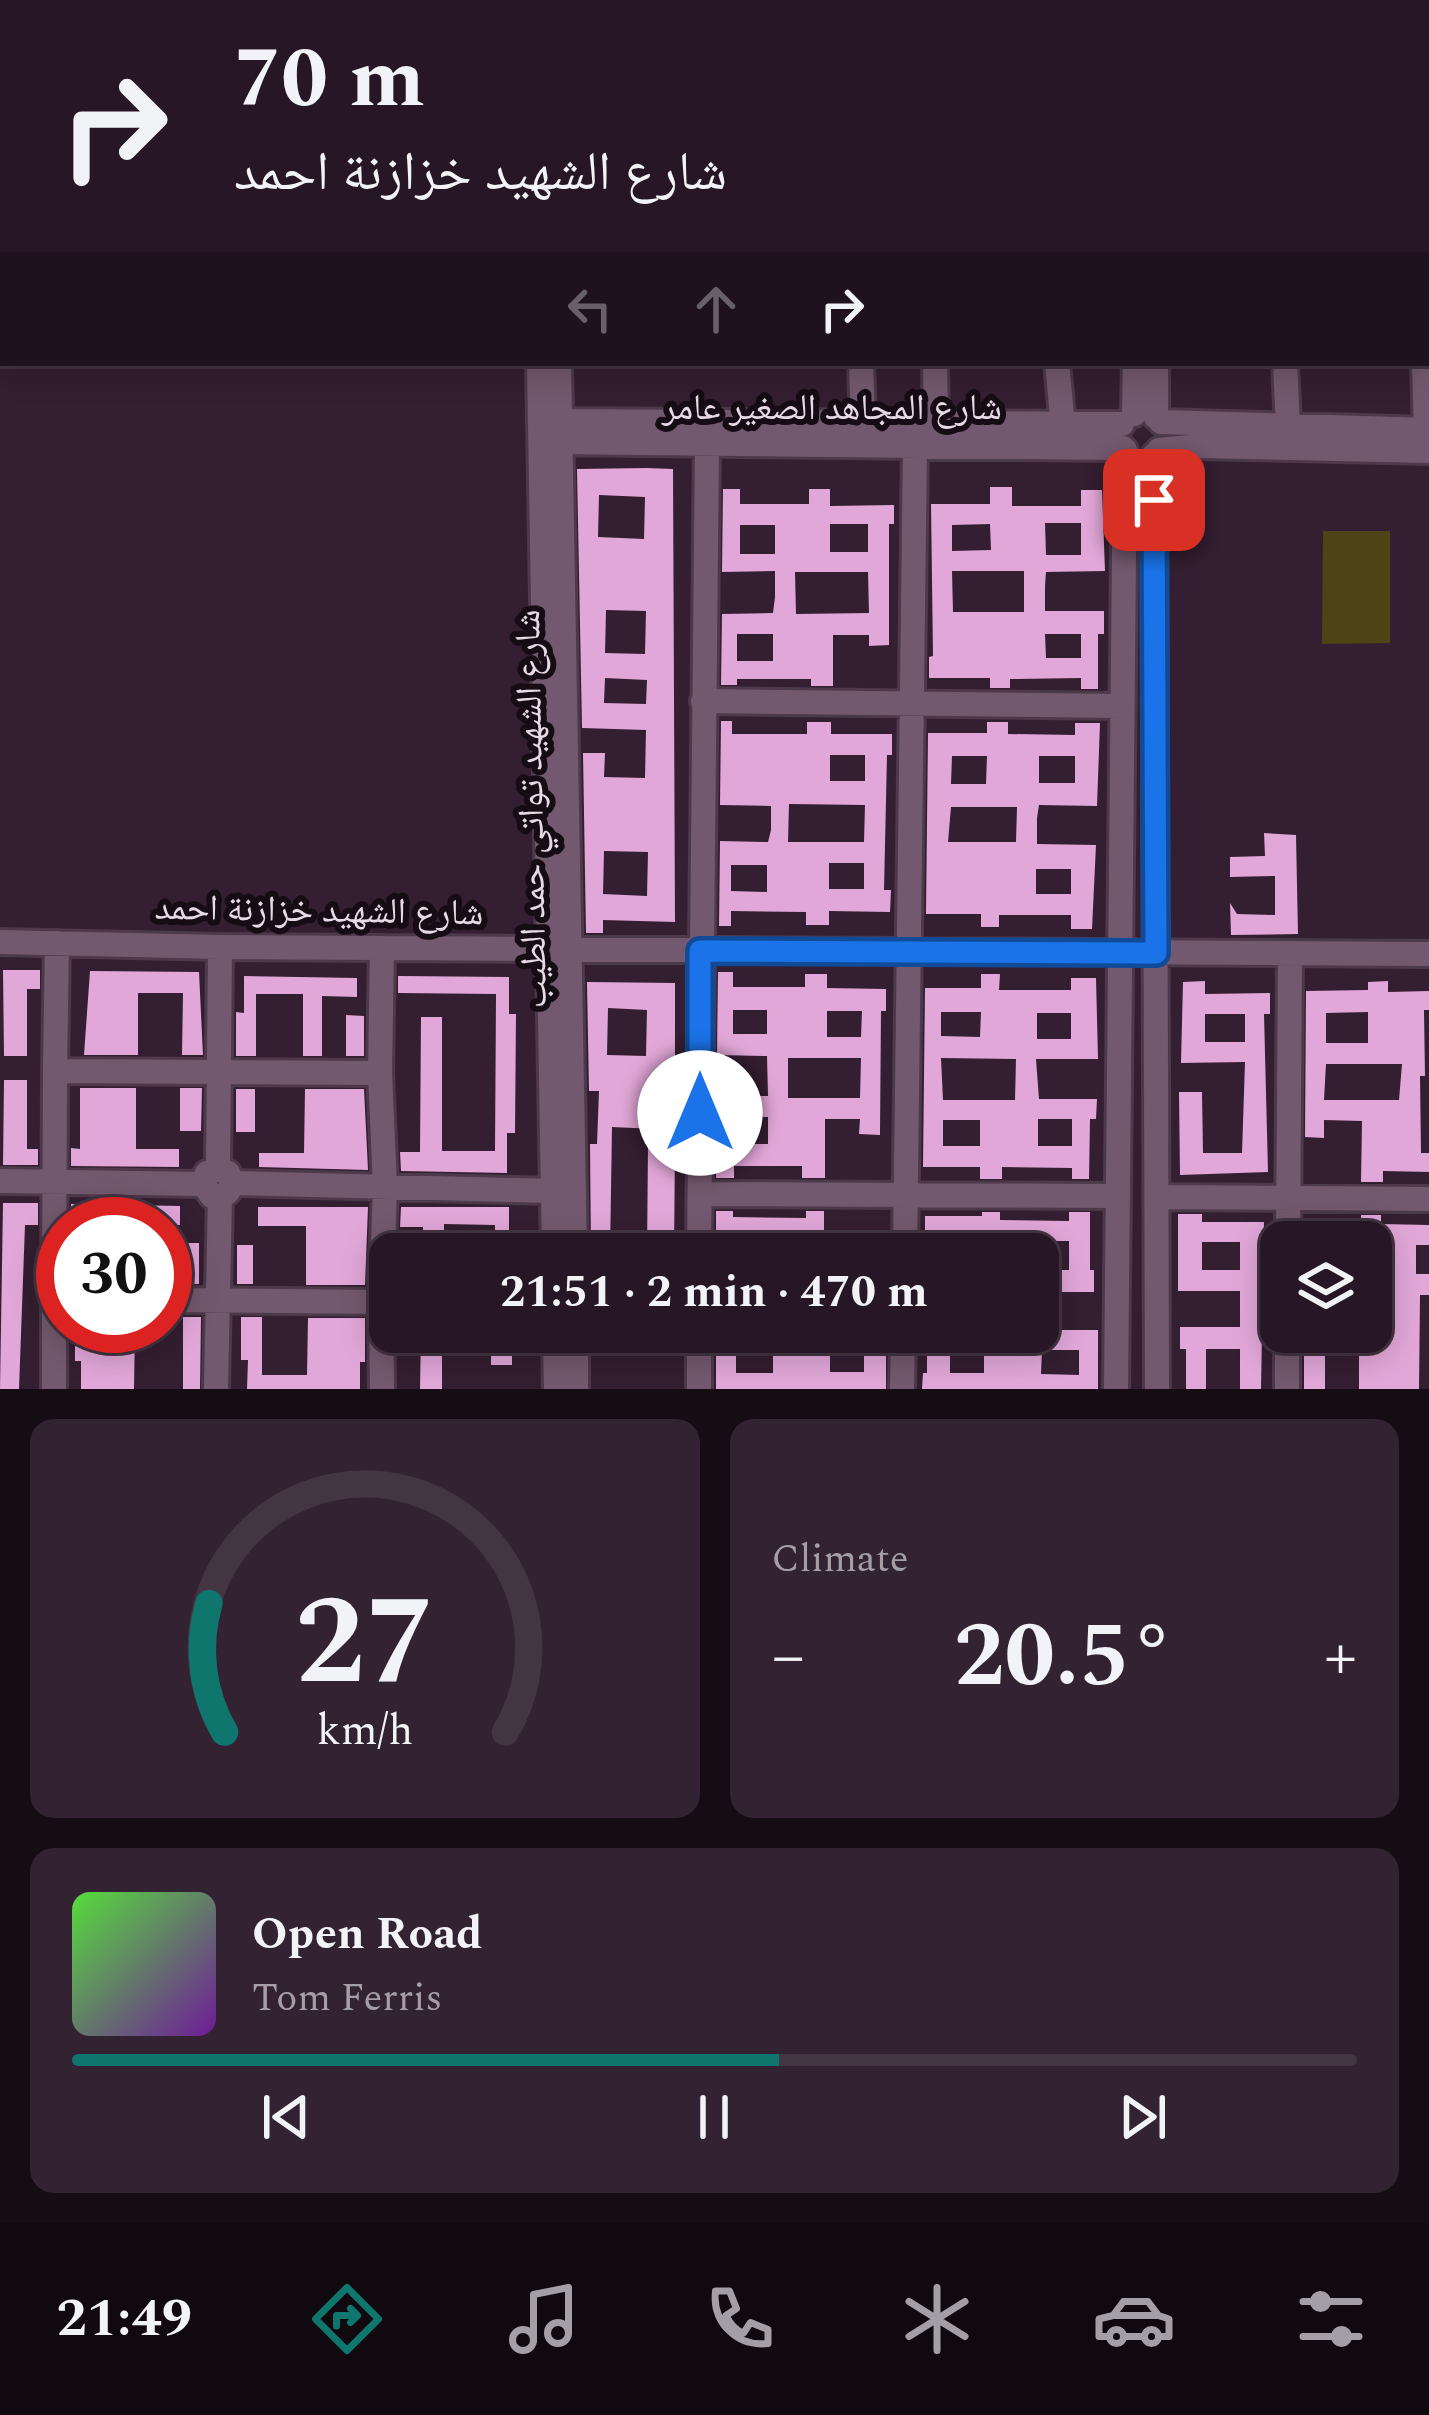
<!DOCTYPE html>
<html lang="en">
<head>
<meta charset="utf-8">
<style>
	body { margin:0; font-family:Spectral,"Noto Naskh Arabic",serif; background:#332332; color:#f1f3f6; height:100vh; display:flex; flex-direction:column; font-size:45px; white-space:nowrap }
	* { box-sizing:border-box; margin:0 }
	p { font-size:39px; color:#a49fa7 }
	.icon { flex:none; width:66px; height:66px; fill:none; stroke:currentColor; stroke-width:2; stroke-linecap:round; stroke-linejoin:round }
	.map { position:relative; height:1389px; overflow:hidden }
	.side { display:flex; flex-direction:column; gap:30px; padding:30px; background:#150c14; flex:1 }
	.side>* { flex:none }
	.banner { position:absolute; left:0px; top:0px; width:1431px; height:366px; box-shadow:0 6px 30px #0003,0 0 0 3px #433542; background:#271625; color:#f1f3f6; overflow:hidden }
	.fabs { position:absolute; left:1260px; top:1221px; display:grid; gap:24px }
	.fabs a { display:grid; place-items:center; width:132px; height:132px; border-radius:24px; background:#271625; box-shadow:0 6px 30px #0003,0 0 0 3px #433542; font-size:60px }
	.speed { position:absolute; left:36px; top:1197px; display:flex; gap:24px; font-size:60px; font-weight:700; text-align:center }
	.speed>* { display:grid; place-content:center; width:156px; height:156px; border-radius:50%; background:#271625; box-shadow:0 6px 30px #0003,0 0 0 3px #433542; line-height:1 }
	.speed .limit { border:18px solid #d22; background:#fff; color:#111 }
	.pin { position:absolute; display:grid; place-items:center; width:102px; height:102px; color:#fff; margin:-51px; border-radius:24px; box-shadow:0 6px 18px #0006 }
	.me { position:absolute; width:132px; margin:-66px; rotate:0deg; stroke-linejoin:round; filter:drop-shadow(0 0 9px #0008) }
	.turn { display:flex; align-items:center; gap:42px; height:252px; padding:0 36px; font-size:54px }
	.turn .icon { width:156px; height:156px; stroke-width:2.5 }
	.turn b { display:block; font-size:84px; line-height:102px }
	.lanes { display:flex; align-items:center; height:114px; padding:0 36px; background:#0003; justify-content:center; gap:60px; direction:ltr }
	.lanes .off { opacity:.35 }
	.big { font-size:90px; font-weight:700; line-height:1.1 }
	.side .card { flex:1; display:flex; flex-direction:column; justify-content:center; gap:18px; min-width:0; padding:0 42px; border-radius:24px; background:#332332 }
	.side .dial { align-items:center; gap:0 }
	.dial svg { height:312px; overflow:visible; fill:none; stroke:#433542; stroke-width:7; stroke-linecap:round; text-anchor:middle }
	.dial text { fill:#f1f3f6; stroke:none }
	.song { display:flex; align-items:center; gap:36px }
	.cover { width:144px; height:144px; border-radius:18px; background:linear-gradient(135deg,hsl(110 70% 55%),hsl(280 70% 35%)) }
	.played { height:12px; border-radius:6px; background:linear-gradient(90deg,#0f766e 55%,#433542 55%) }
	.keys { display:flex; justify-content:space-around; direction:ltr }
	.heat { display:flex; justify-content:space-between; align-items:center; font-size:66px; direction:ltr }
	.side .tiles { flex:1; display:grid; gap:30px; grid-template-columns:1fr 1fr }
	.card:last-child { grid-column:span 2 }
	.trip { position:absolute; left:369px; top:1233px; width:690px; height:120px; border-radius:24px; background:#271625; box-shadow:0 6px 30px #0003,0 0 0 3px #433542; font-weight:700; line-height:120px; text-align:center }
	.menu { display:flex; height:192px; justify-content:space-around; align-items:center; background:#10090f; color:#a49fa7 }
	.menu .icon { width:84px; height:84px }
	.menu .selected { color:#0f766e }
	.menu b { font-size:54px; color:#f1f3f6 }
	.map>svg:first-child { display:block }
</style>
</head>
<body>
<div class="map">
<svg width="1429" height="1389" viewBox="0 0 1429 1389">
	<rect width="100%" height="100%" fill="#341e31"/>
	<path fill="#4d4315" d="M1323 531H1390V643L1322 644Z"/>
	<path fill="#e1a7d8" fill-rule="evenodd" d="M646 468 673 469 675 922 603 920V933H586L583 753H605L604 777 645 778 646 730 582 728 577 469ZM599 495 645 497 644 539 598 537ZM606 610 646 611 645 654 605 653ZM605 678 647 680 646 704 604 703ZM604 851 648 852 647 896 603 894Z
		M990 487H1012V506H1081V490H1102L1105 571 1046 572 1045 586V611H1104V634H1098V689H1081V678L1010 679V688H990V678H929V657L933 656 931 504H990ZM1045 523H1081V555H1046ZM990 524 991 550 952 551V525ZM952 571H1024V612H953ZM1045 634H1081V658H1046Z
		M723 489H740V504H809V489H830V506L894 505V524H889V645L869 646V635H833V686H811V679H737V685H721L722 614 773 613 775 597V571L722 572ZM830 524H868V552H830ZM740 525H775V554H740ZM795 572H868L869 613 796 614ZM737 634H773V661H737Z
		M721 721H732V734H807V722H831V734H892V755H887L884 890H891L890 912 829 911V925H806V912L731 911V926H719L720 841 768 842 771 830V806L720 805ZM830 755H865V781H830ZM789 804 865 805 864 842H788ZM829 863H864V889H829ZM731 865H767V892L731 891Z
		M987 722H1008V734L1075 735V723H1100L1097 806 1039 805 1037 818V844L1096 845 1092 929H1071V915H999V927H981V914H926L928 733H987ZM952 756H987L986 784H951ZM1039 756H1075V783H1039ZM951 807H1017L1016 842H948ZM1036 869H1071V894H1036Z
		M1264 833 1296 835 1298 934 1231 935 1230 903 1237 914 1275 915V876L1230 877V857L1265 856Z
		M3 970H40V989H27V1056H4Z
		M90 971 199 972 203 1055H182L183 993H138V1055H84Z
		M718 972H733V987H805V974H827V988L886 989V1011H881L880 1135 859 1134 860 1119H825V1178H802V1166H734V1178H716L717 1096H768L767 1056 717 1055ZM733 1010H767V1034H733ZM827 1011H862L861 1037H827ZM788 1058H861L860 1098H788ZM734 1117H768V1144H734Z
		M981 974H1000L999 990H1071V978H1096L1098 1059H1036L1039 1099H1097L1096 1119H1090L1089 1179H1072V1168L1002 1167V1179H980V1167H923L925 988H981ZM941 1012H981L980 1037 941 1036ZM1037 1013H1071V1039H1037ZM941 1058 1016 1059 1015 1100H943ZM1038 1119H1072V1146H1038ZM943 1120H980V1146H943Z
		M244 976 357 978V997L322 996V1056H303V994H256V1056H236V1012L244 1013Z
		M398 976 509 977V1014H516L515 1133H507V1173L401 1171 400 1152H420L421 1017H442V1151H495L496 994 398 993Z
		M1205 981V994L1270 993V1014H1264L1268 1172 1180 1175 1179 1092H1202L1203 1153H1242L1245 1062 1181 1063 1183 982ZM1205 1014H1245V1042H1205Z
		M1388 981V992L1429 991V1010H1424L1425 1076H1420L1421 1153H1429V1172L1383 1171V1182H1361L1362 1121 1324 1120V1138L1305 1137 1306 991 1368 990V982ZM1368 1012V1043H1326V1013ZM1326 1064H1402L1399 1100H1324Z
		M587 982 675 983V1083L658 1082 656 1129 612 1127 610 1254H591L590 1144H597L599 1091H589ZM608 1008 647 1010 646 1056 607 1055Z
		M346 1015 364 1016V1056H346Z
		M4 1080H27V1149H38V1165H3Z
		M80 1088H136V1149H179V1167L71 1166V1148L80 1149Z
		M180 1088H202L201 1131H180Z
		M236 1089H255V1132H236Z
		M305 1089H364L368 1170 259 1167V1153H304Z
		M648 1144H675L674 1254H647Z
		M3 1203H38V1225H25L19 1389H0Z
		M71 1204 180 1206V1225L71 1224Z
		M258 1207H368L365 1285H306V1226H258Z
		M401 1207H509V1254H495V1225L444 1224V1254H423V1227H400Z
		M716 1211H733V1217L806 1218V1211H824V1254H772V1240L733 1239V1251H716Z
		M982 1212H1000V1220L1069 1221V1212H1090V1270H1094V1292H1038V1270H1069V1241H1039V1254H982V1240H948L947 1254H925V1216H982Z
		M1178 1214H1202V1222H1264L1261 1389H1240V1349H1206V1389H1186V1349H1180V1327H1240V1291H1178ZM1202 1242H1240V1270H1202Z
		M1361 1215H1381V1224L1429 1225V1245H1416V1274H1429V1295H1420L1419 1389H1359V1352L1325 1351V1389H1304V1332L1394 1330 1395 1293 1371 1292V1242H1304L1305 1223H1361Z
		M181 1243H199V1284H181Z
		M237 1245H253V1284H237Z
		M183 1317H201L200 1389H183Z
		M241 1317H262V1375H307L308 1318H365V1362H360V1389H247L248 1360H241Z
		M75 1326H135L134 1389H81V1361H75Z
		M1038 1330H1098V1389H922L923 1373H927V1332ZM950 1349H984V1373H950ZM1042 1350H1079V1375L1041 1374Z
		M421 1332H442V1389H420Z
		M491 1332H512V1365H491Z
		M716 1332H886V1389H716ZM830 1345 864 1346V1372H830ZM736 1346H773V1373H736Z"/>
	<g fill="none" stroke-linecap="round" stroke-linejoin="round">
		<defs>
			<path id="minor" d="M530 0 531 3
				M552 0V3
				M634 0V3
				M695 0V3
				M759 0V3
				M830 0V3
				M905 0V3
				M969 0V3
				M1128 0V3
				M1151 0V3
				M1035 3V0
				M1428 107H1429
				M1428 205H1429
				M1428 316H1429
				M539 363 554 1254
				M559 363 575 1254
				M861 363 863 424
				M935 363 936 425
				M1057 363 1063 426
				M1156 363V417
				M1285 363 1288 427
				M1424 363 1426 430
				M1134 414 1135 363
				M548 421 1122 424
				M1161 422 1429 430
				M549 442 1123 448
				M1159 450 1201 446 1429 451
				M1154 455 1157 1389
				M703 701 1122 706
				M0 942 220 947 1429 954
				M57 943 55 1071 380 1073 382 948
				M55 1071 54 1298H63
				M218 1169 220 947
				M0 1181 203 1184
				M232 1183 553 1191
				M700 1194 1118 1196
				M1157 1197 1429 1199
				M1288 1242 1290 956
				M699 1254 707 444
				M905 1254 915 446
				M54 1298V1389
				M165 1300 381 1302 385 1187 380 1073
				M381 1302 382 1389
				M555 1332 556 1389
				M576 1332V1389
				M216 1389 220 1197 228 1192 232 1183 228 1173 218 1169 207 1173 203 1184 212 1196 220 1197
				M699 1389V1332
				M902 1389 903 1332
				M1116 1389 1125 450
				M1287 1389V1332"/>
		</defs>
		<use href="#minor" stroke="#4c394a" stroke-width="30"/>
		<use href="#minor" stroke="#73596f" stroke-width="24"/>
	</g>
	<g fill="none" stroke-linecap="round" stroke-linejoin="round">
		<defs>
			<path id="route" d="M700 1113V951L1156 953 1154 500"/>
		</defs>
		<use href="#route" stroke="#114b97" stroke-width="30"/>
		<use href="#route" stroke="#1a73e8" stroke-width="21"/>
	</g>
	<g text-anchor="middle" dominant-baseline="central" stroke-width="12" stroke-linejoin="round" paint-order="stroke">
		<g font-size="36" fill="#e8d9e6" stroke="#160c14">
			<text x="832" y="408">شارع المجاهد الصغير عامر</text>
			<text transform="translate(532 809) rotate(-91)">شارع الشهيد تواتي حمد الطيب</text>
			<text transform="translate(319 911) rotate(1)">شارع الشهيد خزازنة احمد</text>
		</g>
	</g>
</svg>
<div class="fabs">
<a><svg class="icon" aria-label="layers" viewBox="0 0 24 24"><path d="M12 4l9 5-9 5-9-5zM3 14l9 5 9-5"/></svg></a>
</div>
<div class="speed"><div class="limit">30</div></div>
<div class="pin" style="left:1154px;top:500px;background:#d93025"><svg class="icon" aria-label="arrive" viewBox="0 0 24 24"><path d="M6 21V4h12l-3 4 3 4H6"/></svg></div>
<svg class="me" style="left:700px;top:1113px" viewBox="-20 -20 40 40"><circle r="19" fill="#fff"/><path d="M0-13L10 11 0 6-10 11z" fill="#1a73e8"/></svg>
<div class="trip">21:51 · 2 min · 470 m</div>
<div class="banner">
<div class="turn"><svg class="icon" aria-label="right" viewBox="0 0 24 24"><path d="M7 20v-9h11M14 6l5 5-5 5"/></svg><div><b>70 m</b>شارع الشهيد خزازنة احمد</div></div>
<div class="lanes"><svg class="icon off" aria-label="left" viewBox="0 0 24 24"><path d="M17 20v-9H6M10 6l-5 5 5 5"/></svg><svg class="icon off" aria-label="ahead" viewBox="0 0 24 24"><path d="M12 20V5M6 11l6-6 6 6"/></svg><svg class="icon" aria-label="right" viewBox="0 0 24 24"><path d="M7 20v-9h11M14 6l5 5-5 5"/></svg></div>
</div>
</div>
<section class="side">
<div class="tiles">
<div class="card dial"><svg viewBox="0 0 100 80">
<path d="M14 69A42 42 0 1 1 86 69"/>
<path d="M14 69A42 42 0 0 1 10 36" stroke="#0f766e"/>
<text x="50" y="56" font-size="32" font-weight="700">27</text>
<text x="50" y="72" font-size="11">km/h</text>
</svg></div>
<div class="card"><p>Climate</p>
<div class="heat"><a>−</a><b class="big">20.5°</b><a>+</a></div>
</div>
<div class="card">
<div class="song"><i class="cover"></i><div><b>Open Road</b><p>Tom Ferris</p></div></div>
<div class="played"></div>
<div class="keys"><svg class="icon" aria-label="previous" viewBox="0 0 24 24"><path d="M18 5L8 12l10 7zM5 5v14"/></svg><svg class="icon" aria-label="pause" viewBox="0 0 24 24"><path d="M8 5v14M16 5v14"/></svg><svg class="icon" aria-label="next" viewBox="0 0 24 24"><path d="M6 5l10 7-10 7zM19 5v14"/></svg></div>
</div>
</div>
</section>
<nav class="menu">
<b>21:49</b>
<svg class="icon selected" aria-label="directions" viewBox="0 0 24 24"><path d="M12 3l9 9-9 9-9-9zM9 14v-3h6M13 9l2 2-2 2"/></svg>
<svg class="icon" aria-label="music" viewBox="0 0 24 24"><path d="M9 18V5l10-2v13"/><circle cx="6" cy="18" r="3"/><circle cx="16" cy="16" r="3"/></svg>
<svg class="icon" aria-label="phone" viewBox="0 0 24 24"><path d="M5 4h4l2 5-3 2q2 4 5 5l2-3 5 2v4C11 20 4 13 5 4z"/></svg>
<svg class="icon" aria-label="climate" viewBox="0 0 24 24"><path d="M12 3v18M4 7l16 10M4 17L20 7"/></svg>
<svg class="icon" aria-label="car" viewBox="0 0 24 24"><path d="M5 17H2v-5l4-1 3-4h7l3 4 3 1v5h-3M9 17h6M6 11h13"/><circle cx="7" cy="17" r="2"/><circle cx="17" cy="17" r="2"/></svg>
<svg class="icon" aria-label="filters" viewBox="0 0 24 24"><path d="M4 7h16M4 17h16"/><circle cx="9" cy="7" r="2"/><circle cx="15" cy="17" r="2"/></svg>
</nav>
</body>
</html>
